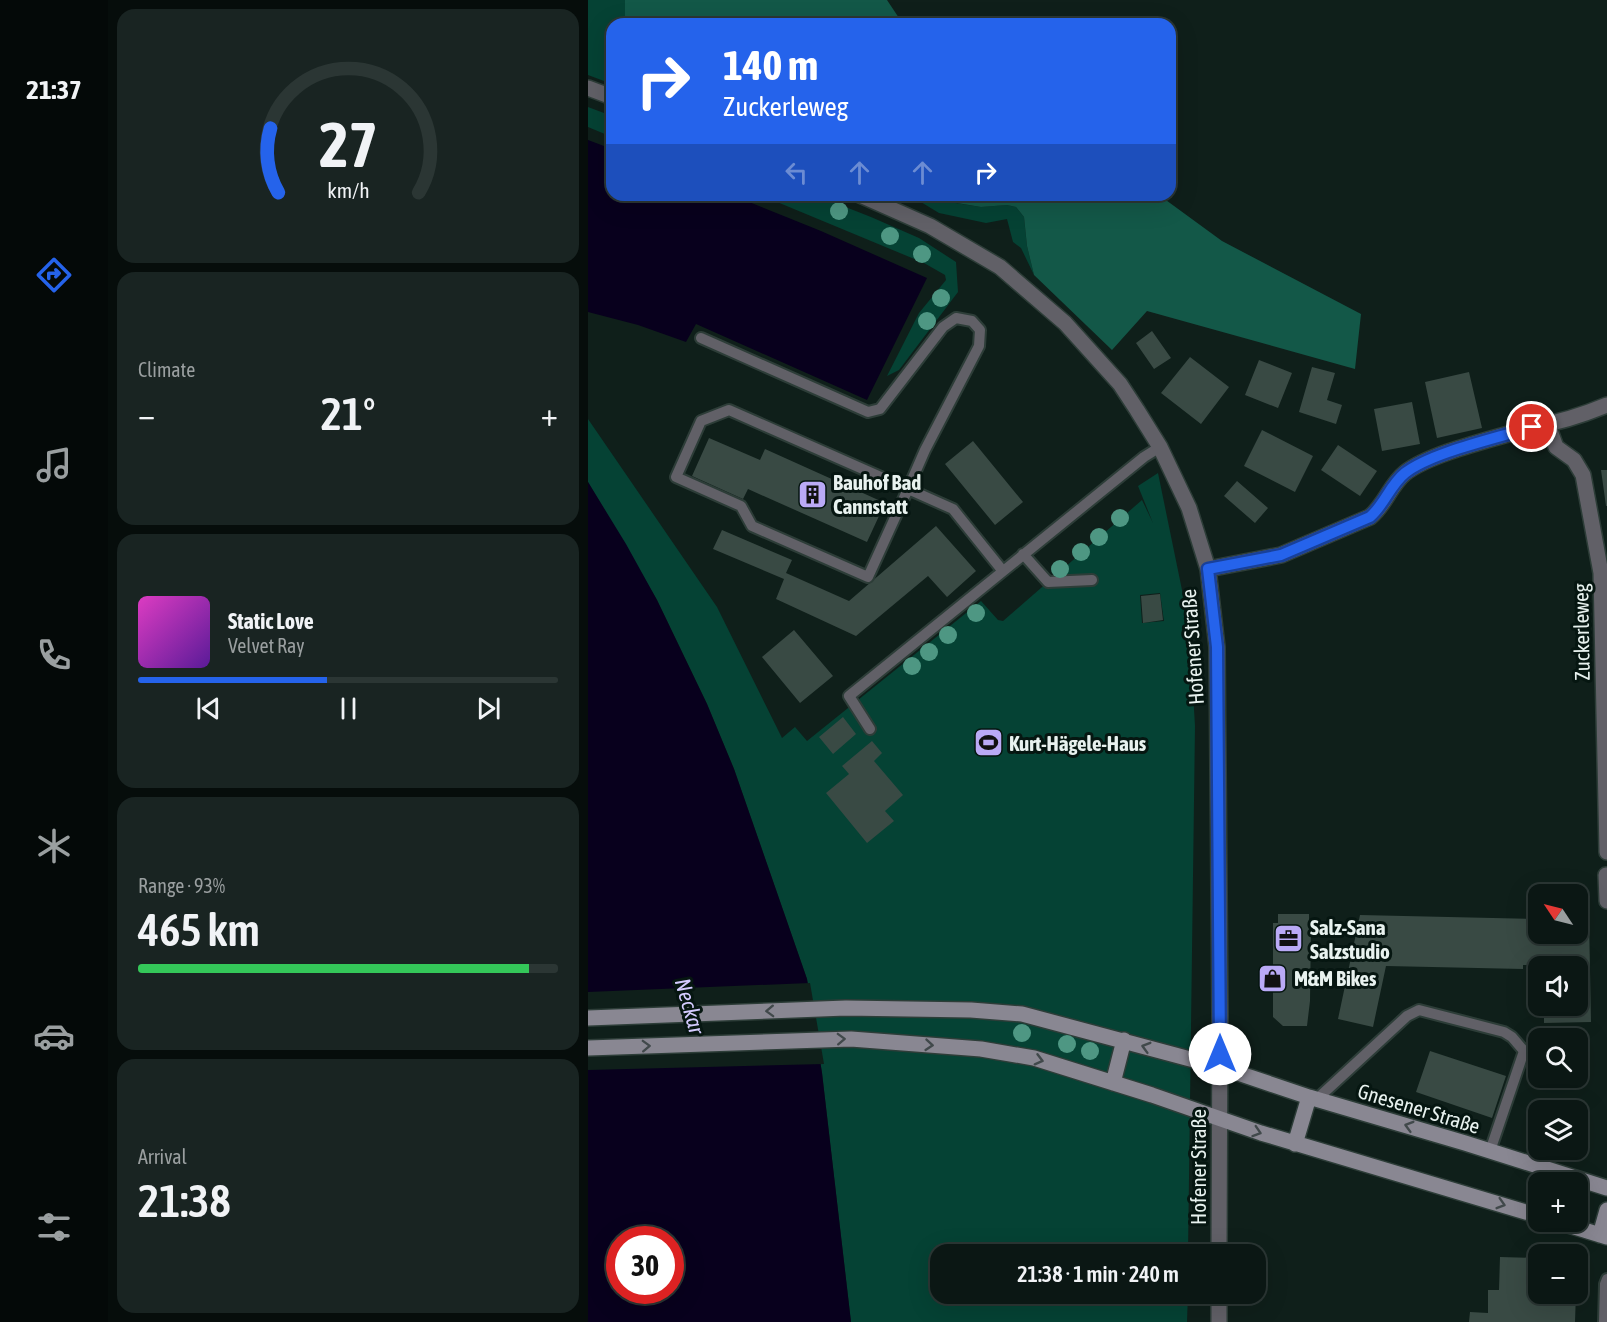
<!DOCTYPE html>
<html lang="en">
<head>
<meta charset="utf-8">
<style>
	body { margin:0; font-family:"Asap Condensed",sans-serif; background:#192422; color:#f1f3f6; height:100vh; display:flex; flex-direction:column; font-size:22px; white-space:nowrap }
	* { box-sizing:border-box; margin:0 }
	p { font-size:20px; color:#9a9fa0 }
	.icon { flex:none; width:33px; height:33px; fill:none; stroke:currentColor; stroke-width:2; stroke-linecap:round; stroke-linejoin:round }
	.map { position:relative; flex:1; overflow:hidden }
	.sheet { display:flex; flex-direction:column; gap:9px; padding:9px; background:#060d0b; width:480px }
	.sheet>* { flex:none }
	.banner { position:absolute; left:18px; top:18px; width:570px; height:183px; border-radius:18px; box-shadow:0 6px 24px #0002,0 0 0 2px #2b3634; background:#2563eb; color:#fff; overflow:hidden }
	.needle { width:39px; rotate:305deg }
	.tools { position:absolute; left:940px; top:884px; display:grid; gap:12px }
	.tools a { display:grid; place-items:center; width:60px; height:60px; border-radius:12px; background:#0b1714; box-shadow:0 6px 24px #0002,0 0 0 2px #2b3634; font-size:30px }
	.speed { position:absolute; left:18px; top:1226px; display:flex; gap:12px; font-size:30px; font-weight:700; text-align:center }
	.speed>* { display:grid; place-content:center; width:78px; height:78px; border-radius:50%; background:#0b1714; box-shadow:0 6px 24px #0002,0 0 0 2px #2b3634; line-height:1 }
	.speed .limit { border:9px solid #d22; background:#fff; color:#111 }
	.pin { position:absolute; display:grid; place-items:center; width:51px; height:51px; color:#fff; margin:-26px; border:3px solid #fff; border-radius:50%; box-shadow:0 2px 6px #0007 }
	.me { position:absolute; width:66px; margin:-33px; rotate:0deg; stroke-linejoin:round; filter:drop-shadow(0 0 4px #0008) }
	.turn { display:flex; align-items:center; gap:21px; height:126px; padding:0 18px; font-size:27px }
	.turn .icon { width:78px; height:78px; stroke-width:2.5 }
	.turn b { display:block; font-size:42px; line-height:51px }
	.lanes { display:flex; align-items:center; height:57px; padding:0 18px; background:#0003; justify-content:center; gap:30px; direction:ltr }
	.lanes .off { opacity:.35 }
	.big { font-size:45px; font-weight:600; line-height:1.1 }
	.sheet .tile { flex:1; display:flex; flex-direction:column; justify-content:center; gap:9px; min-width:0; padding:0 21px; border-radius:18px; background:#192422 }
	.sheet .dial { align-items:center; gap:0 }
	.dial svg { height:156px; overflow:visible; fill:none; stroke:#2b3634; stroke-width:7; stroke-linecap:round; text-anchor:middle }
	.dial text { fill:#f1f3f6; stroke:none }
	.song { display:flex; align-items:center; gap:18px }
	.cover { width:72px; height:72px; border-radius:9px; background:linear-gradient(135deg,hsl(310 70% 55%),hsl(270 70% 35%)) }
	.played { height:6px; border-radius:3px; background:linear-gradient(90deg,#2563eb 45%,#2b3634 45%) }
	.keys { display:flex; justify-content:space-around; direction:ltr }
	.heat { display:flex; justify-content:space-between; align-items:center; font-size:33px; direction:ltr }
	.charge { height:9px; border-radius:4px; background:linear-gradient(90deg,#34c759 93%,#2b3634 0) }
	.trip { position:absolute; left:342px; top:1244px; width:336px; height:60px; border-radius:18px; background:#0b1714; box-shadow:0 6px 24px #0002,0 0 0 2px #2b3634; font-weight:600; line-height:60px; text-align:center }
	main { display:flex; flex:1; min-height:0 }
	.dock { display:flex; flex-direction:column; width:108px; justify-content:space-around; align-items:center; background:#040908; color:#9a9fa0 }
	.dock .icon { width:42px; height:42px }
	.dock .selected { color:#2563eb }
	.dock b { font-size:27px; color:#f1f3f6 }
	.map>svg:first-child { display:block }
</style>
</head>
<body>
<main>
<nav class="dock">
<b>21:37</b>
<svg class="icon selected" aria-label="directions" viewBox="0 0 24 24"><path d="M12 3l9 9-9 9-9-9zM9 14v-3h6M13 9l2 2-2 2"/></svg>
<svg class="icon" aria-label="music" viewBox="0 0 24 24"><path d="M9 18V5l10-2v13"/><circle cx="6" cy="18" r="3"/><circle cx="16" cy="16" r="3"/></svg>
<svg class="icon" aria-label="phone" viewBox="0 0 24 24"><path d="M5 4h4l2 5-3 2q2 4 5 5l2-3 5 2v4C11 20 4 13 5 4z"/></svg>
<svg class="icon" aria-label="climate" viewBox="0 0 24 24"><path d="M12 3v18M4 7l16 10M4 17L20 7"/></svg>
<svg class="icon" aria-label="car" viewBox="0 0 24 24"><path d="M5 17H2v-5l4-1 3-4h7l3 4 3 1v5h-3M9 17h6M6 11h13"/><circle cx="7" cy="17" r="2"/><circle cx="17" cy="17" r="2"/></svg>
<svg class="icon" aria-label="filters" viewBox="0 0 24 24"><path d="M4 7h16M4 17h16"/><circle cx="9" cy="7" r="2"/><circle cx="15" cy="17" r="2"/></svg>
</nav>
<section class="sheet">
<div class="tile dial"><svg viewBox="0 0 100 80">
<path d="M14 69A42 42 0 1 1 86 69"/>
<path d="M14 69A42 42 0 0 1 10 36" stroke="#2563eb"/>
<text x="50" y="56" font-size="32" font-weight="700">27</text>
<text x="50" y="72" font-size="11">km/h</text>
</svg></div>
<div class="tile"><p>Climate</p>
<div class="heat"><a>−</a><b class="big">21°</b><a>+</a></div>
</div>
<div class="tile">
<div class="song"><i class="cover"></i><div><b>Static Love</b><p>Velvet Ray</p></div></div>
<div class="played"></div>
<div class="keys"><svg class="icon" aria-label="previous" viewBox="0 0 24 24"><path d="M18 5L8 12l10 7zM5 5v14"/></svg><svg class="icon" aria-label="pause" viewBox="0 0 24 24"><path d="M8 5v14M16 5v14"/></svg><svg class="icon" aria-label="next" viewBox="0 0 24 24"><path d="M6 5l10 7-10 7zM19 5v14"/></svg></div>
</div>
<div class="tile"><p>Range · 93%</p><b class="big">465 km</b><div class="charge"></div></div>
<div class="tile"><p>Arrival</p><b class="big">21:38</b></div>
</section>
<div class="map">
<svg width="1019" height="1322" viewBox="0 0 1019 1322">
	<rect width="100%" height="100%" fill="#0f1f1a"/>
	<path fill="#054234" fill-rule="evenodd" d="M0 0H37V24H24V84L0 75Z
		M0 107 24 116V137L0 127Z
		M172 195H227L283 217 331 238 368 262 370 292 311 370 299 376 331 313 358 280 357 275 336 263Z
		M323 196 393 207 419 205 428 207 436 217 439 246 446 275 433 248 425 242 419 219 398 223 351 213Z
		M0 419 129 607 194 738 207 727 219 741 393 601 410 620 415 621 554 500 565 523 550 486 570 473 601 624 607 726 600 1254H352V1293H600L599 1322H263L234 1073 219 979 146 769 119 704 69 600 0 482ZM572 593 576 621 554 623 552 595Z"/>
	<path fill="#135848" d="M37 0H299L315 24H37Z
		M321 195H571L634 241 773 314 767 369 559 311 524 350 446 275 439 246 436 217 428 207 419 205 393 207Z"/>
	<path fill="#08001d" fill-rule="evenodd" d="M0 140 24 149V195H144L233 231 339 278 279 400 108 324 98 342 50 325 0 312Z
		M0 482 38 544 69 600 119 704 146 769 219 979 234 1073 263 1322H0ZM32 1239H82V1290H32Z"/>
	<path fill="#0f1f1a" d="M222 983 236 1064 0 1070V992Z"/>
	<path fill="#394a44" d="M564 331 583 358 566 369 548 343Z
		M602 357 641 387 613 424 573 393Z
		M671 360 704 373 690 408 657 395Z
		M724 367 747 373 739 400 754 405 748 424 711 412Z
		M881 372 894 428 849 438 837 382Z
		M824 402 832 444 794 451 786 409Z
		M674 430 725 456 707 492 656 466Z
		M121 438 172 460 177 449 297 503 279 542 160 489 155 499 104 476Z
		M385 441 435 502 407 525 357 464Z
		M750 445 789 471 772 496 733 470Z
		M1013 470H1019V506H1018Z
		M649 481 680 508 667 523 636 496Z
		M348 526 388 571 359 597 340 576 268 636 188 599 196 579 125 549 134 530 204 560 198 573 261 601Z
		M572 594 575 620 555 623 553 596Z
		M206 630 245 676 212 703 174 657Z
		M255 717 268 734 245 754 231 737Z
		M284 741 294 753 286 761 315 795 297 811 306 821 279 843 238 793 261 774 254 766Z
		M690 914H721V924H723L722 1001 719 1026H695L685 1017V923H690Z
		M772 915 951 919V933H990V918H1001L1003 1022 956 1023V1005H990V966L935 965V969L798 966 785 1027 750 1019Z
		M842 1051 918 1076 904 1118 828 1092Z
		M912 1257 951 1258V1293H988L987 1322H881L882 1312 900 1313V1290H911Z"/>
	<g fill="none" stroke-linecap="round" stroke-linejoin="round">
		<defs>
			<path id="service" d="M113 338 280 412 292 409 355 327 368 318 384 321 392 330 391 346 337 450 320 489 141 410 113 421 88 477 153 506 164 526 280 577 320 489 365 509 414 570
				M435 554 460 582 504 580
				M282 729 261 696 556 457 572 447
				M729 1099 819 1016 831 1010 916 1032 924 1037 936 1051 902 1151
				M1016 1322 1017 1284 1019 1279"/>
			<path id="minor" d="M0 88 24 97
				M272 195 342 226 412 267 477 323 532 384 549 410 572 447 601 508 620 569 629 647 632 1014 631 1254
				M960 425 968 447 986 460 995 475 1013 573 1019 852
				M620 569 693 555 782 517C798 504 802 485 817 473 844 452 910 438 944 427 970 423 995 415 1019 405
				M1018 875 1019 901
				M631 1293V1322"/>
			<path id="secondary" d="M0 1018 258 1008 383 1010 434 1014 632 1067 721 1097 877 1143 1019 1188
				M0 1048 263 1039 393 1049 446 1058 564 1095 673 1133 951 1216
				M525 1083 536 1040
				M707 1144 721 1097
				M967 1221 1019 1237
				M1012 1235 1019 1210"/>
		</defs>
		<use href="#service" stroke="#2d3d38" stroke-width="14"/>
		<use href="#minor" stroke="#2d3d38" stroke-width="18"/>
		<use href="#secondary" stroke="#2d3d38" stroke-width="18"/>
		<use href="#service" stroke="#616067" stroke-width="10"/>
		<use href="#minor" stroke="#616067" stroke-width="15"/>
		<use href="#secondary" stroke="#898792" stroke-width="15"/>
	</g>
	<g fill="#4e9783">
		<circle cx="251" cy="211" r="9"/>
		<circle cx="302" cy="236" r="9"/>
		<circle cx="334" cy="254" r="9"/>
		<circle cx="353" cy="298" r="9"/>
		<circle cx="339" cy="321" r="9"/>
		<circle cx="532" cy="518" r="9"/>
		<circle cx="511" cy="537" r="9"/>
		<circle cx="493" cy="552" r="9"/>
		<circle cx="472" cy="569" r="9"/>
		<circle cx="388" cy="613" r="9"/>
		<circle cx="360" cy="635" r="9"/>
		<circle cx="341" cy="652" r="9"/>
		<circle cx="324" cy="666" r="9"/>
		<circle cx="434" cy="1033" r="9"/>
		<circle cx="479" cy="1044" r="9"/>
		<circle cx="502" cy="1051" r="9"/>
	</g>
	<defs><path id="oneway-chevron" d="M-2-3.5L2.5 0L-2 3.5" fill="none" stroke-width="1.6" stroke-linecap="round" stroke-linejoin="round" transform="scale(1.5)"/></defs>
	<g stroke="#41494b">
		<use href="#oneway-chevron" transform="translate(182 1011) rotate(178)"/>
		<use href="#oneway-chevron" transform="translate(253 1039) rotate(-2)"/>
		<use href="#oneway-chevron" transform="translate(341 1045) rotate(5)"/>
		<use href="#oneway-chevron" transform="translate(58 1046) rotate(-2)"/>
		<use href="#oneway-chevron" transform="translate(558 1047) rotate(-164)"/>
		<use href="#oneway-chevron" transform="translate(451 1060) rotate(15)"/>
		<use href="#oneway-chevron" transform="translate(821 1126) rotate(-164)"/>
		<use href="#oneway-chevron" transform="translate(669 1132) rotate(18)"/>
		<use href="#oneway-chevron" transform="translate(913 1204) rotate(17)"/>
	</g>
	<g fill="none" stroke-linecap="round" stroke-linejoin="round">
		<defs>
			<path id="route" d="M632 1054 629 647 620 569 693 555 782 517C797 504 802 485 817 473 844 452 910 438 944 427"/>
		</defs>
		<use href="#route" stroke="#184099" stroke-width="15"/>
		<use href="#route" stroke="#2563eb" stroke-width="10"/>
	</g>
	<defs>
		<symbol id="building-square" viewBox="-11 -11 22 22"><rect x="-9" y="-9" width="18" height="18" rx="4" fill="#baaaf6" stroke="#061611"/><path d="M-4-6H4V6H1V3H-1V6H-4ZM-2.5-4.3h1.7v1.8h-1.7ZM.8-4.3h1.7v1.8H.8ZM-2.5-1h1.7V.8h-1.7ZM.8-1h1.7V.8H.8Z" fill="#111"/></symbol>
		<symbol id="stadium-square" viewBox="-11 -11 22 22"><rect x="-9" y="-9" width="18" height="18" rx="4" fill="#baaaf6" stroke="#061611"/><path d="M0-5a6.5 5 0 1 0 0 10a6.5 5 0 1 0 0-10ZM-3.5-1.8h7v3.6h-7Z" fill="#111"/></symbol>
		<symbol id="office-square" viewBox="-11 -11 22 22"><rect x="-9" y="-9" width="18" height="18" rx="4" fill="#baaaf6" stroke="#061611"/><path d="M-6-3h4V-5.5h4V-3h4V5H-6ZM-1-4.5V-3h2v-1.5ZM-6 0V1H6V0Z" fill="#111"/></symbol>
		<symbol id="shop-square" viewBox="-11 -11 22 22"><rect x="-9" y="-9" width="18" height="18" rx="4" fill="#baaaf6" stroke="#061611"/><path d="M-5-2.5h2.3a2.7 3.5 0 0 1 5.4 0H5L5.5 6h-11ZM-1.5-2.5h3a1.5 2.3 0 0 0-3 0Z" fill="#111"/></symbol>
	</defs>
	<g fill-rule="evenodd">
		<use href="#building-square" x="208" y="478" width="33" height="33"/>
		<use href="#stadium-square" x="384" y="726" width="33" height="33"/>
		<use href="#office-square" x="684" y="922" width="33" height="33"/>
		<use href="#shop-square" x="668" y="962" width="33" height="33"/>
	</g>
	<g text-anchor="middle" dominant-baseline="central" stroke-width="6" stroke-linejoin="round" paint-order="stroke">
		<g font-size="21" font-weight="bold" fill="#e8f2ef" stroke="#061611" text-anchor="start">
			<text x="245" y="482">Bauhof Bad<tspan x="245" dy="24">Cannstatt</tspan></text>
			<text x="421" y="743">Kurt-Hägele-Haus</text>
			<text x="722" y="927">Salz-Sana<tspan x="722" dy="24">Salzstudio</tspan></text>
			<text x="706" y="978">M&amp;M Bikes</text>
		</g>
		<g font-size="21" fill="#e8f2ef" stroke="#061611">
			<text transform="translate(993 632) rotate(-91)">Zuckerleweg</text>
			<text transform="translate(604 647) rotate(-94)">Hofener Straße</text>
			<text transform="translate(831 1108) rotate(17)">Gnesener Straße</text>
			<text transform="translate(610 1167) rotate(-90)">Hofener Straße</text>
		</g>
		<g font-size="22" font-style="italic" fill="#d4cbff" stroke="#061611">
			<text transform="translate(102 1006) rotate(74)">Neckar</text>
		</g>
	</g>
</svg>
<div class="tools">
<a><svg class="needle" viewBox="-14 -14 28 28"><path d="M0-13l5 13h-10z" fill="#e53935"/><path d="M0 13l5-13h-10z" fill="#9a9fa0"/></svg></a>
<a><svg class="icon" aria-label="sound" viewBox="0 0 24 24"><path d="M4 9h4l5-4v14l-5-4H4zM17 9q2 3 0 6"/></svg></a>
<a><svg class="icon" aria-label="search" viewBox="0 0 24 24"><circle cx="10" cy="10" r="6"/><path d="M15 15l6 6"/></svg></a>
<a><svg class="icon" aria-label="layers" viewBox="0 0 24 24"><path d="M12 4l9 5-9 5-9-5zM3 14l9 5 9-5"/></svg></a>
<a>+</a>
<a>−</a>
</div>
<div class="speed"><div class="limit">30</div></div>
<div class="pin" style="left:944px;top:427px;background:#d93025"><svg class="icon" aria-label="arrive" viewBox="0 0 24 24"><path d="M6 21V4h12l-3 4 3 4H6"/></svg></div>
<svg class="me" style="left:632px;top:1054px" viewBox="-20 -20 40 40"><circle r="19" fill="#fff"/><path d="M0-13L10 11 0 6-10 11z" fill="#2563eb"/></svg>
<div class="trip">21:38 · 1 min · 240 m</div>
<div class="banner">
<div class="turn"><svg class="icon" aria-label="right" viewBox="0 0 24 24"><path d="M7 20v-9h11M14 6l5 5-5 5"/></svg><div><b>140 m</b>Zuckerleweg</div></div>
<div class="lanes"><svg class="icon off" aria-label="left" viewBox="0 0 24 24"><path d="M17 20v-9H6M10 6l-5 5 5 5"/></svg><svg class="icon off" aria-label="ahead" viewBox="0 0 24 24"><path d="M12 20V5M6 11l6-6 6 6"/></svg><svg class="icon off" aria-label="ahead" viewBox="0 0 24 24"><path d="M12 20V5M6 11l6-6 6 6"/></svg><svg class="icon" aria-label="right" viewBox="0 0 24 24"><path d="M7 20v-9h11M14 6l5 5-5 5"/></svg></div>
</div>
</div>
</main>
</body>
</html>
